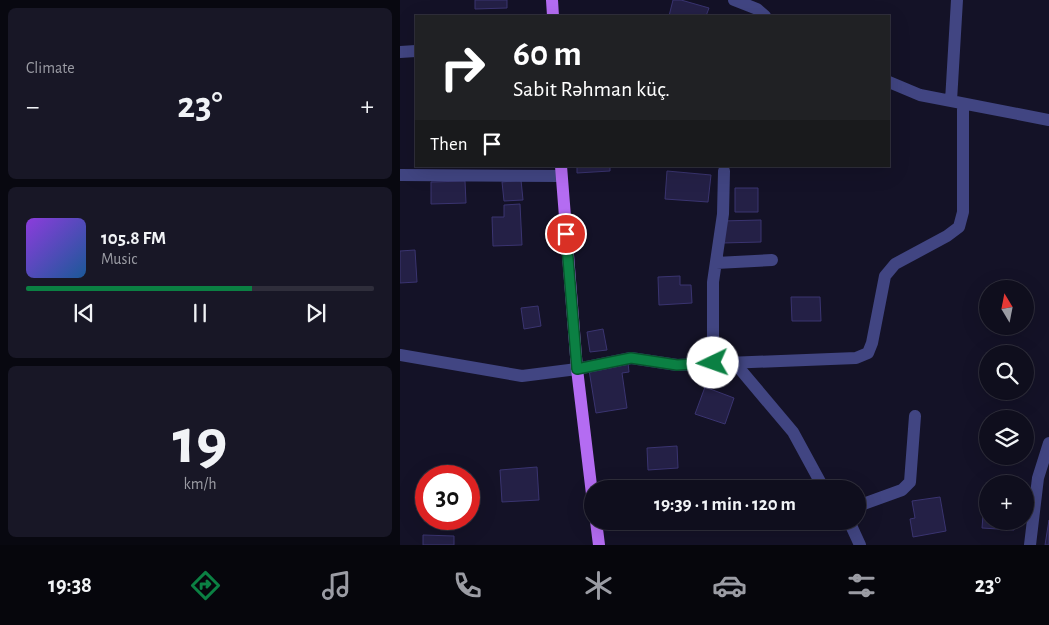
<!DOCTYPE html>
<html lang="en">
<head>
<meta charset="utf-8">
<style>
	body { margin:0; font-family:"Alegreya Sans",sans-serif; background:#181726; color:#f1f3f6; height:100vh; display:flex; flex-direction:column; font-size:19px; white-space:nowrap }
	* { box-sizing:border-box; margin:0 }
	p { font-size:16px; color:#9b9ca4 }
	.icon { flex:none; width:28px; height:28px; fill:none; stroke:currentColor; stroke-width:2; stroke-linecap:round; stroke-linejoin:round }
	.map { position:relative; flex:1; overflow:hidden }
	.details { display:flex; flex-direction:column; gap:8px; padding:8px; background:#080810; width:400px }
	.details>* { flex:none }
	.top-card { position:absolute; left:15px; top:15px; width:475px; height:152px; border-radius:0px; box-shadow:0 5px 20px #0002,0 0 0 1px #2f2e3b; background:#202124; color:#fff; overflow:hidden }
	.needle { width:32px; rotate:350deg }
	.buttons { position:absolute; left:579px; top:280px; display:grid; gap:10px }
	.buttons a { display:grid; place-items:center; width:55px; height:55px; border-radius:50%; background:#0f0e1d; box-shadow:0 5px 20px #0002,0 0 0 1px #2f2e3b; font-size:25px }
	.speed { position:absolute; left:15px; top:465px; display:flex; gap:10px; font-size:25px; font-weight:700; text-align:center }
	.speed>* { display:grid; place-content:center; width:65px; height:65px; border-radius:50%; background:#0f0e1d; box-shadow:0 5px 20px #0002,0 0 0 1px #2f2e3b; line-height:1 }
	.speed .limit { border:8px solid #d22; background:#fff; color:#111 }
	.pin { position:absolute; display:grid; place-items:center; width:42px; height:42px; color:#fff; margin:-21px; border:2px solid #fff; border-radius:50%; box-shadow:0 1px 5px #0007 }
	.me { position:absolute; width:55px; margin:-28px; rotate:267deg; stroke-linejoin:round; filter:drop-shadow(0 0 4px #0008) }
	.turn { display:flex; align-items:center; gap:18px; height:105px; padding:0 15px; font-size:22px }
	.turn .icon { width:65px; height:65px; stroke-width:2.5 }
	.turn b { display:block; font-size:35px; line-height:42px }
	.then { display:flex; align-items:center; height:48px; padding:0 15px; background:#0003; gap:10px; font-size:19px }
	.big { font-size:38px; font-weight:600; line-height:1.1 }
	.details .card { flex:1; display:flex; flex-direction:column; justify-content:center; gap:8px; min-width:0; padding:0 18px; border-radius:8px; background:#181726 }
	.details .dial { align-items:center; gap:0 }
	.dial b { font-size:65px; line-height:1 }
	.song { display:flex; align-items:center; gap:15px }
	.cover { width:60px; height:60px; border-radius:8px; background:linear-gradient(135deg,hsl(270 70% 55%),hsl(210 70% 35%)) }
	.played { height:5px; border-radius:2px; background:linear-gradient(90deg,#0b8043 65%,#2f2e3b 65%) }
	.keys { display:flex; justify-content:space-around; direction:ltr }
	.heat { display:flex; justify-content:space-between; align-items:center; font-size:28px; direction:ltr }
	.trip { position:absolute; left:184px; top:480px; width:282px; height:50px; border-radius:25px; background:#0f0e1d; box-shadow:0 5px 20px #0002,0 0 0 1px #2f2e3b; font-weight:600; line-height:50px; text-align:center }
	.tabs { display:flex; height:80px; justify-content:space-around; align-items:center; background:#06060c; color:#9b9ca4 }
	.tabs .icon { width:35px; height:35px }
	.tabs .on { color:#0b8043 }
	.tabs b { font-size:22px; color:#f1f3f6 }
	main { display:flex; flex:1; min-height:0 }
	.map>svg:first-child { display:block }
</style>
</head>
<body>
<main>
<section class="details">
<div class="card"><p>Climate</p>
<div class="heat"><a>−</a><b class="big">23°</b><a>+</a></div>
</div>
<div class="card">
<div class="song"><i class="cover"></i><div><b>105.8 FM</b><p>Music</p></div></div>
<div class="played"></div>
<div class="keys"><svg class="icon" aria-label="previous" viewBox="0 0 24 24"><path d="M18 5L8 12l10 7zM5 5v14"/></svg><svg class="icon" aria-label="pause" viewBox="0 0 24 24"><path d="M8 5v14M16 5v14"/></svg><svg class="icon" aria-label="next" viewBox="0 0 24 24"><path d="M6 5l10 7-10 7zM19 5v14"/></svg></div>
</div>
<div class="card dial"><b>19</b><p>km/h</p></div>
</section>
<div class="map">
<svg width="649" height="545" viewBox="0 0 649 545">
	<rect width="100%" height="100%" fill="#141227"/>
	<path fill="#242046" stroke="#3a3470" d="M75 0H107V8L75 9Z
		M273 0H281L309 8 306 16H269Z
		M177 166H210V171L177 173Z
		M267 171 311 175 308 202 265 199Z
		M121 180 123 200 104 201 102 182Z
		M65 181 66 203 31 204V182Z
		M335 188H358V212H335Z
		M120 204 122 245 93 246 92 217H104V205Z
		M361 220V242L322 243 321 221Z
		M15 250 17 282 0 283V251Z
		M280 276V285H291L292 303 259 305 258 277Z
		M391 297H420L421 321H392Z
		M138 306 141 326 124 329 121 308Z
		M203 329 207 350 190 352 187 332Z
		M228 363 229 372 222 373 227 408 196 413 189 370Z
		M305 387 334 398 325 424 295 414Z
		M277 446 278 468 248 470 247 448Z
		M137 467 139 500 102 502 100 470Z
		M540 497 546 531 513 537 510 519 515 518 512 501Z
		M584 503H588V521H615L614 530 582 528Z
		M649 520V545H645Z
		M23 535 54 536V545H23Z"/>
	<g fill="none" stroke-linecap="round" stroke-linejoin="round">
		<path stroke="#414582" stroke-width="12" d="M334 0 357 9 365 16
			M0 52 16 51
			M489 82 520 95 649 120
			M551 101 557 0
			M0 175 161 176
			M316 263 372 260
			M0 355 122 376 177 369 231 358 277 365 456 358 468 353 472 343 485 276 495 264 547 236 559 227 563 212V104
			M334 362 393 432 424 489
			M313 363V282L323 214 324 171
			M458 506 502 490 510 482 515 416
			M449 521 460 545
			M630 545 638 478 649 443"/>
		<path stroke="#b46cf2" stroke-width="12" d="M152 0 153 16
			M161 166 177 369 192 494
			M196 521 199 545"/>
	</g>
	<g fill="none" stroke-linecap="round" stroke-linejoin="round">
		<defs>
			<path id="route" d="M166 234 177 369 231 358 277 365 313 363"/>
		</defs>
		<use href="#route" stroke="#07532c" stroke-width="12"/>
		<use href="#route" stroke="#0b8043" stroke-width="9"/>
	</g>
</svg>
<div class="buttons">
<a><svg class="needle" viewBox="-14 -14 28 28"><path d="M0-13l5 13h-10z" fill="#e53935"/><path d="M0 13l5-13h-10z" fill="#9b9ca4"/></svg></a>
<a><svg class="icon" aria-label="search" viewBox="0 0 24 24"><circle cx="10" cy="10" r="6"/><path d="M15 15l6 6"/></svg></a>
<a><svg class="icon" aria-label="layers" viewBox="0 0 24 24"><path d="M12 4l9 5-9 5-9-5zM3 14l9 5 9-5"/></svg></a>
<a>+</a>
</div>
<div class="speed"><div class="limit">30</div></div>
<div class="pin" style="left:166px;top:234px;background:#d93025"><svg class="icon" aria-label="arrive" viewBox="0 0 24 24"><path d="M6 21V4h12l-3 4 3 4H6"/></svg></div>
<svg class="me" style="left:313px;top:363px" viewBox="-20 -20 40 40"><circle r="19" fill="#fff"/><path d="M0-13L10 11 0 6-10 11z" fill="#0b8043"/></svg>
<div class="trip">19:39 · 1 min · 120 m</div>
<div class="top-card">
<div class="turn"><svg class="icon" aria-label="right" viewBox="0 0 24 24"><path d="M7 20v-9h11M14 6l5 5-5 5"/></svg><div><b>60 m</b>Sabit Rəhman küç.</div></div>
<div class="then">Then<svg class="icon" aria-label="arrive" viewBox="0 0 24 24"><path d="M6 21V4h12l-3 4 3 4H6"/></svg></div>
</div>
</div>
</main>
<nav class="tabs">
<b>19:38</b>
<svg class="icon on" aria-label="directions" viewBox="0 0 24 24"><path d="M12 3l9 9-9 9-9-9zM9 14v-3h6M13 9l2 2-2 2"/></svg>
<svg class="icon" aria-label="music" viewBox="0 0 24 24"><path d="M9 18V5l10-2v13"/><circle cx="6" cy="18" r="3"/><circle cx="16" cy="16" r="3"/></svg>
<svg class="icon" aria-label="phone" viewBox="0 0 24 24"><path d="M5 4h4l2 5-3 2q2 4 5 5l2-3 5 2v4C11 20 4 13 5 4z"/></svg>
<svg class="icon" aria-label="climate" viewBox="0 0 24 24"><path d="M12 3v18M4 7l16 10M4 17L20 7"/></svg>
<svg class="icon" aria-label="car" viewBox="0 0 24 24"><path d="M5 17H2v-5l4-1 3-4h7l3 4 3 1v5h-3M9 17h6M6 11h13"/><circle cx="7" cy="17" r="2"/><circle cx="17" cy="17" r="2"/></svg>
<svg class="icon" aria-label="filters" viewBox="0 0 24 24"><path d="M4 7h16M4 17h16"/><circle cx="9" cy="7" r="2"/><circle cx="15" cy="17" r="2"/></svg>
<b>23°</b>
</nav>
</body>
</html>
